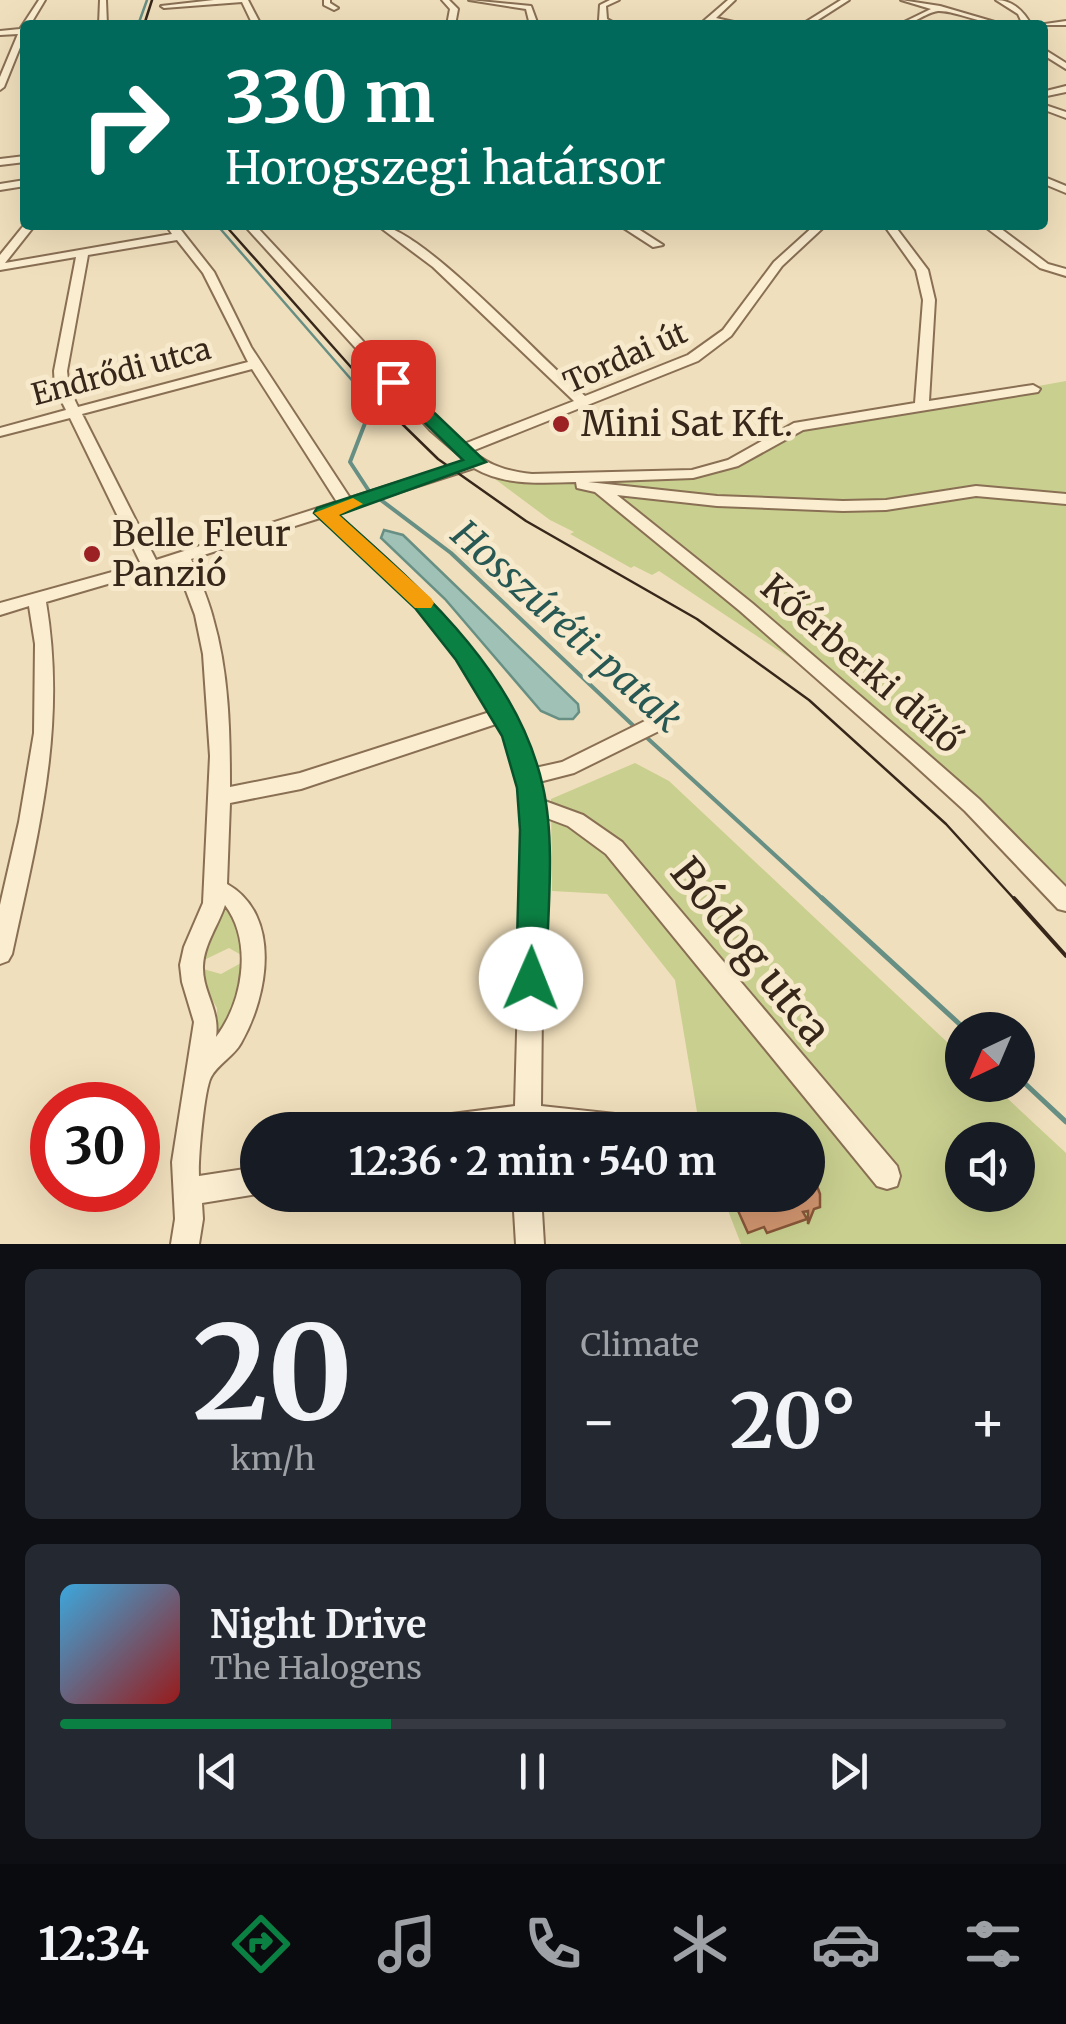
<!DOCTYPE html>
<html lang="en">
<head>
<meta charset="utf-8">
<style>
	body { margin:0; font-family:Merriweather,serif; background:#242831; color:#f1f3f6; height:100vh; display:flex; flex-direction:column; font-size:38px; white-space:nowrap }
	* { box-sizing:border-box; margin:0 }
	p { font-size:32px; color:#9ea1a6 }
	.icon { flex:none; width:55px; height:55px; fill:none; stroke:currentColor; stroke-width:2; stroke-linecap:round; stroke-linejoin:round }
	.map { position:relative; height:1244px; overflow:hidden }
	.sheet { display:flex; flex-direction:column; gap:25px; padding:25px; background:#0d0f14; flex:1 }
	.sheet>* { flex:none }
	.hud { position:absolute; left:20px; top:20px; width:1028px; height:210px; border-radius:10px; box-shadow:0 10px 40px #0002; background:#00695c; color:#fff; overflow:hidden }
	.needle { width:65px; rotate:224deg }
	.buttons { position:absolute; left:945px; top:1012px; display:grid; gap:20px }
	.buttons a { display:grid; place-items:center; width:90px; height:90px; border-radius:50%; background:#171b24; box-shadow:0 10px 40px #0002; font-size:50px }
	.speed { position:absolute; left:30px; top:1082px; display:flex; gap:20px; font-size:50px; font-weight:700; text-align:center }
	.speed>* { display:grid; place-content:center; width:130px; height:130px; border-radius:50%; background:#171b24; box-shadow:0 10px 40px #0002; line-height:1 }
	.speed .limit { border:15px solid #d22; background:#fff; color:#111 }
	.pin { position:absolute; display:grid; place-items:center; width:85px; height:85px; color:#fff; margin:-42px; border-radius:20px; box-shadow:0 5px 15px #0006 }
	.me { position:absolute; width:110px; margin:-55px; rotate:1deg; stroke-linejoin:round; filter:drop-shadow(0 0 8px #0008) }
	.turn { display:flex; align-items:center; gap:35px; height:210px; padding:0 40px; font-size:45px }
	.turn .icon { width:130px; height:130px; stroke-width:2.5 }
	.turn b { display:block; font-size:70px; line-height:85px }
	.big { font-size:75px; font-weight:700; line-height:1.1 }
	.sheet .tile { flex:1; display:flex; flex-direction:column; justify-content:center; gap:15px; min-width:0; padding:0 35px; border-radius:15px; background:#242831 }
	.sheet .dial { align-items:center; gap:0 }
	.dial b { font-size:130px; line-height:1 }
	.song { display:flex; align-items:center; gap:30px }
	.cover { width:120px; height:120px; border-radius:15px; background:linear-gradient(135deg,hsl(200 70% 55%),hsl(0 70% 35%)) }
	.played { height:10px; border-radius:5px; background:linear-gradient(90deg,#0b8043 35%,#363941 35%) }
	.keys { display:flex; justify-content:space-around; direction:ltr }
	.heat { display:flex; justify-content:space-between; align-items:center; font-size:55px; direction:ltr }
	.sheet .tiles { flex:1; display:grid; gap:25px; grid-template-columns:1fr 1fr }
	.tile:last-child { grid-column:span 2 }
	.trip { position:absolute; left:240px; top:1112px; width:585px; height:100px; border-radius:50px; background:#171b24; box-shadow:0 10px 40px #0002; font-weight:700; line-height:100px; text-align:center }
	.dock { display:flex; height:160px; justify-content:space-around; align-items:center; background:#090b0e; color:#9ea1a6 }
	.dock .icon { width:70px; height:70px }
	.dock .current { color:#0b8043 }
	.dock b { font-size:45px; color:#f1f3f6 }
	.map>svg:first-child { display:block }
</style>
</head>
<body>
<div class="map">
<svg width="1066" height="1244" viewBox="0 0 1066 1244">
	<rect width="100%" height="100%" fill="#f0dfbc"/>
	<path fill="#c9cf8f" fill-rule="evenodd" d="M1066 381V902L808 670 659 571 652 575 634 566 631 568 570 534 574 532 550 520 491 476 518 478 710 471 785 431Z
		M635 763 669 781 962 1056V1085H993L1066 1153V1244H741L722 1195H808V1130H700L675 980 607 894 552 891 551 799ZM962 1140H1018V1195H962Z
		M233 906 243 956 229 948 204 960 223 910Z
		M241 963 238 999 222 1033H217V1008L204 986 203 969 221 974Z"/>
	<path fill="#a0c1b6" stroke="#678f84" stroke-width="2.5" d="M384 530 403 535 578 704 579 712 573 719H559L541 711 445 599 381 538Z"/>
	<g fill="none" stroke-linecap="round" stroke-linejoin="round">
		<path stroke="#678f84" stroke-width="2.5" d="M138 25 147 0
			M217 225 363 393 366 413"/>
		<path stroke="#678f84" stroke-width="4" d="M366 410 367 418 350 462 369 491 451 553 638 730
			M645 736 825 901"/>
		<path stroke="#678f84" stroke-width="5" d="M822 898 966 1030
			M1018 1077 1066 1122"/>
	</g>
	<path fill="#d1956f" stroke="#895739" stroke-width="2.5" d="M808 1182 817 1186 820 1194V1207L814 1209 808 1224V1211L803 1212 807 1219 767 1233 764 1227 748 1233 731 1195H808Z"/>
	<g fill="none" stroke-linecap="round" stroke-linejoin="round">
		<defs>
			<path id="minor" d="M39 0H45L30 25H25V35L4 87 0 90V77L18 34 0 35V31L20 29Z
				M100 0H106L107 25H99Z
				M214 0H248L261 25H253L242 2 164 8 161 6Z
				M324 0H330V3L338 8 334 10 324 5Z
				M442 0H449L458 9 455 25H447L450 9Z
				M469 0 531 6 538 25H530L526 9Z
				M610 0H619L606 6 607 19 618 25H608L599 20 600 5Z
				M728 0H735L716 18 747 25 712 21 707 25H699Z
				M841 0H849L810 25H801Z
				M901 0 940 6 1005 25C984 25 954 10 938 11 924 13 914 25 898 25L931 9Z
				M996 0C1012 0 1024 11 1031 25H1023L1018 14Z
				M1066 21V25H1038Z
				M1042 48 1066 63V69L1042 54Z
				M1066 86V92L1042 97V92Z
				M1042 104 1066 112V118L1042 109Z
				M25 156V162L0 165V159Z
				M1042 176 1066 186V193L1042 183Z
				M25 180V186L0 190V184Z
				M25 224 35 225 5 263 172 234 166 225H177L214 272 251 347 350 498 466 461 430 430 244 225H255L440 424 464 444 574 401 433 267 377 225C420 225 544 363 585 396L688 355 723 330 774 262 815 225H826L782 266 731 336 698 361 472 451C491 467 508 471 532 474L692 470 728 460 794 423 915 403 923 300 916 270 884 225H894L928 270 935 300 929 401 1033 385 1040 389 1038 392 803 430 738 466 693 478 588 482 717 496 843 501 886 500 976 486 1066 494V504L976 496 886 510 843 511 717 506 617 495 752 603 923 750 979 799 1066 887V911L1058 909 965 811 909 760 740 611 595 492 577 488 576 482C541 483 505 486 474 468L334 513C421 586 498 659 535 768L562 762 651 718H665L668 723 665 728 574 773 539 782 542 800 583 815 622 842 897 1166 900 1176 897 1186 887 1189 877 1186 606 854 568 826 544 817 541 1106 643 1117 652 1121 656 1130H415L419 1121 428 1117 515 1106 523 816 515 766 499 723 301 789 230 803 227 884C282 915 268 996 241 1043 234 1056 218 1064 211 1077 204 1090 198 1160 199 1176L258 1167V1194L202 1203 203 1219 199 1244H171L175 1219 172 1162 194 1022 182 982 180 965 184 947 203 903 210 756 203 654 195 615 176 564 46 602C67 727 38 833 12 954L8 961 0 964V905L19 822 34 733 35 644 29 606 0 615V603L141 564 70 418 0 436V428L66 410 55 388 54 371 76 257 0 270V255ZM177 240 203 273 248 362 78 407 69 388 67 371 88 255ZM252 369 337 502 156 560 82 414ZM320 518C386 574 453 633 493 711L300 773 230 787C230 731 229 673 213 618 208 598 199 579 191 559ZM225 905C253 942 243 1002 216 1037 220 1009 202 992 203 966 204 944 219 924 225 905Z
				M619 225H632L663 245 653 247Z
				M988 225H996L1048 264 1066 269V276L1040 268 988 229Z
				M750 1116 759 1120 763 1130H729L733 1121Z
				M513 1195H541L544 1244H516Z"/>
		</defs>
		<use href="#minor" stroke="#896f54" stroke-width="4"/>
		<use href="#minor" fill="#fbedcf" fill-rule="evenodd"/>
		<path stroke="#37271a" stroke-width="2.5" d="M144 25 152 0
			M225 225 396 418 438 459 526 521 697 619 809 700 946 824 1016 901"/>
		<path stroke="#37271a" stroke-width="4" d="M1014 898 1066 956"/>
	</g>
	<path fill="#0b8043" stroke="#07532c" stroke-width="2.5" d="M393 377 399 379 486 462 339 515C422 590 518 672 543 787 556 844 547 919 546 979L542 989 531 993 520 989 516 979 520 830 517 788 502 736 456 660 415 608 314 513 317 508 463 460 387 386 385 382Z"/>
	<path fill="#f59e0b" d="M353 498 363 504 339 515 431 598 434 603 431 608H415L314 513Z"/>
	<g fill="#9b2125" stroke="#f7eacc" stroke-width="4">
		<circle cx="561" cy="424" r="10"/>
		<circle cx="92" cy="554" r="10"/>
	</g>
	<g text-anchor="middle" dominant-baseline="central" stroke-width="10" stroke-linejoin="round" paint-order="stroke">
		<g font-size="30" fill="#37271a" stroke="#f7eacc">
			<text transform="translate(625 357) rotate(-24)">Tordai út</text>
			<text transform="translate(121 371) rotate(-15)">Endrődi utca</text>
		</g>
		<g font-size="35" fill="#37271a" stroke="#f7eacc" text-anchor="start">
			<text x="581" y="424">Mini Sat Kft.</text>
			<text x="112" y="534">Belle Fleur<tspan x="112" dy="40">Panzió</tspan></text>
		</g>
		<g font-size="35" fill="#37271a" stroke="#f7eacc">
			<text transform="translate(861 664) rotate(41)">Kőérberki dűlő</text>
		</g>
		<g font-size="38" font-style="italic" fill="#285853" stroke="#f7eacc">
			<text transform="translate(567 626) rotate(42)">Hosszúréti-patak</text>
		</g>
		<g font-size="42" fill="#37271a" stroke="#f7eacc">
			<text transform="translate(751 951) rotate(51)">Bódog utca</text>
		</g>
	</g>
</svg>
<div class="buttons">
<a><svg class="needle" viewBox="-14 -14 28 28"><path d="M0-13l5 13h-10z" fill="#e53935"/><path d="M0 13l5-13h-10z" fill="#9ea1a6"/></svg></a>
<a><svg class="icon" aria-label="sound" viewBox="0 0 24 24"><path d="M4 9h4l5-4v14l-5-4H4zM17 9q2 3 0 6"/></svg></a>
</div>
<div class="speed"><div class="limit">30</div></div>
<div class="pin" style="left:393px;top:382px;background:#d93025"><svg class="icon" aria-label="arrive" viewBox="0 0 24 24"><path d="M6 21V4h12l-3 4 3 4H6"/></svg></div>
<svg class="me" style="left:531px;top:979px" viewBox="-20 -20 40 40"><circle r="19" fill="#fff"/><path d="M0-13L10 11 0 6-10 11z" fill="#0b8043"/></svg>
<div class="trip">12:36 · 2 min · 540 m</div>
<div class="hud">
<div class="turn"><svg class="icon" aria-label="right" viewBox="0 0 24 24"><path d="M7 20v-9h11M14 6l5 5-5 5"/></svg><div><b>330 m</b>Horogszegi határsor</div></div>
</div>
</div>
<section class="sheet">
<div class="tiles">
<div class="tile dial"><b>20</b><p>km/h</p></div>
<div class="tile"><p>Climate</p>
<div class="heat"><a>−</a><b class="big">20°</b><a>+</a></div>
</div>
<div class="tile">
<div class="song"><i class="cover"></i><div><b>Night Drive</b><p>The Halogens</p></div></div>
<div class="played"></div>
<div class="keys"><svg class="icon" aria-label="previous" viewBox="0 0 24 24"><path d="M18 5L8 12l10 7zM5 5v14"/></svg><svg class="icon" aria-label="pause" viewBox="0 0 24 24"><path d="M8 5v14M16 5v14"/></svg><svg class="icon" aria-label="next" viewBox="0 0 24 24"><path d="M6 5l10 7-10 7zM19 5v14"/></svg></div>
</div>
</div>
</section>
<nav class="dock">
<b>12:34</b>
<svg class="icon current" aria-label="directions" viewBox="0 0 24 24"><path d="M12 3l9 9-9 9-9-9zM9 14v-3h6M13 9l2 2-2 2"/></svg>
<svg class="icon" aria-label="music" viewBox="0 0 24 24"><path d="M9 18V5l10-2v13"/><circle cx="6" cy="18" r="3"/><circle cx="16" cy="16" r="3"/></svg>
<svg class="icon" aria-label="phone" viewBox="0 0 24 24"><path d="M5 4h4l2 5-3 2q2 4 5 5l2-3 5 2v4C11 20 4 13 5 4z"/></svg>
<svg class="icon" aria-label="climate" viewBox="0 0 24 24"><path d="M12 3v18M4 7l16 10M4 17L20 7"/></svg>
<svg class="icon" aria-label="car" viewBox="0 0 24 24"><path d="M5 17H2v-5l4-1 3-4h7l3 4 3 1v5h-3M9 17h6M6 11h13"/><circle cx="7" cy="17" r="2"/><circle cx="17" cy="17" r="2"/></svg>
<svg class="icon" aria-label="filters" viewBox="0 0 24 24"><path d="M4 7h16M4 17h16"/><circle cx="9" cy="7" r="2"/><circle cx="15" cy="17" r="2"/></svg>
</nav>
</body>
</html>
